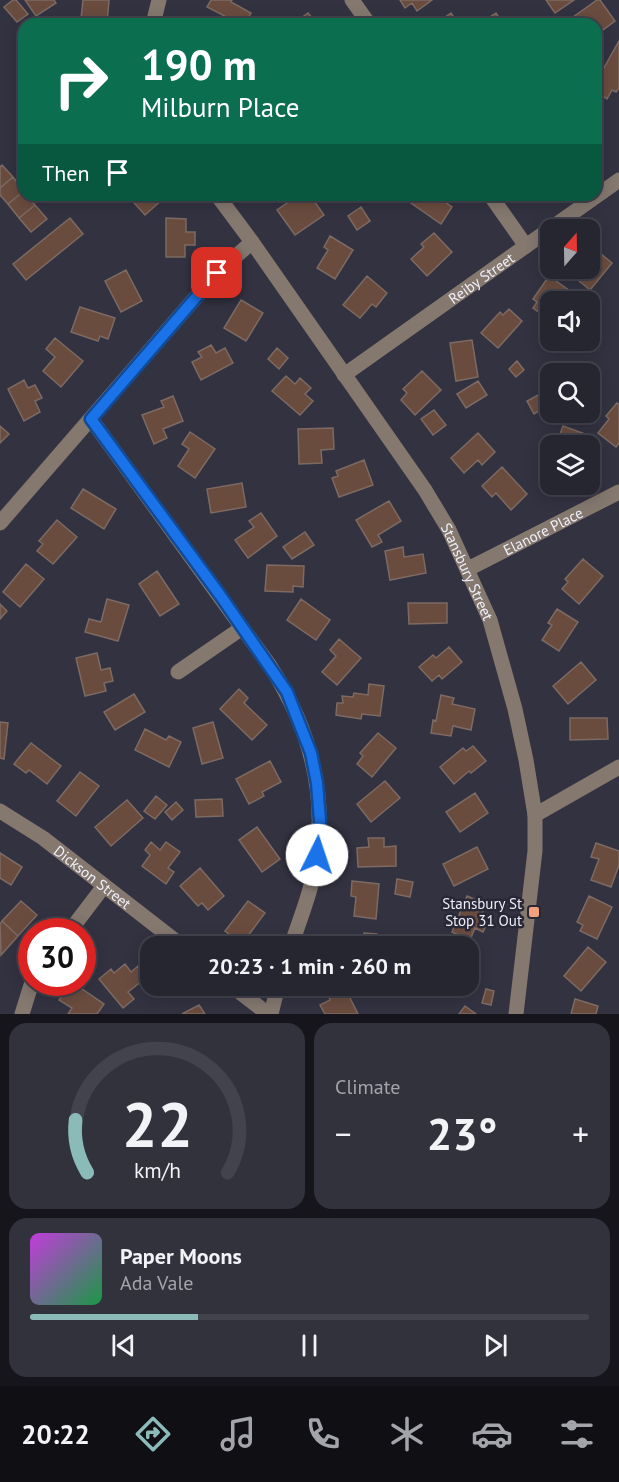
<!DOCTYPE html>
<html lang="en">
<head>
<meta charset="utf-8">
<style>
	body { margin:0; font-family:"PT Sans",sans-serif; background:#32323d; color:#f1f3f6; height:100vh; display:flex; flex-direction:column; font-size:22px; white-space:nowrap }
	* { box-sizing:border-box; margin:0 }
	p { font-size:20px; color:#a4a5ab }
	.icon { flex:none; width:33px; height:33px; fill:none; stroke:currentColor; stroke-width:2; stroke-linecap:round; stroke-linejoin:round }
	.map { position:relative; height:1014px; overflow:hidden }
	.panel { display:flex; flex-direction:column; gap:9px; padding:9px; background:#15151b; flex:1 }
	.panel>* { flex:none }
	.hud { position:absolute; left:18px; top:18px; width:584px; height:183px; border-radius:18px; box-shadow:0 3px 15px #0003,0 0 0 2px #42434d; background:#0b6e4f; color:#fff; overflow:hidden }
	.needle { width:39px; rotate:20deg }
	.fabs { position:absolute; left:540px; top:219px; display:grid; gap:12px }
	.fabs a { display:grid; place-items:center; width:60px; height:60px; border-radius:12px; background:#262631; box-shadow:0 3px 15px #0003,0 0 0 2px #42434d; font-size:30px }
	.speed { position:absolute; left:18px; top:918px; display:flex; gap:12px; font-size:30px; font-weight:700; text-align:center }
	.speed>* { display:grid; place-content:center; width:78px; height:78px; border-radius:50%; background:#262631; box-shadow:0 3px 15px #0003,0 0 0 2px #42434d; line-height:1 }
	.speed .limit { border:9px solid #d22; background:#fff; color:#111 }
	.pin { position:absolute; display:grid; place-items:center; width:51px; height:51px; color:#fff; margin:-26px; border-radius:12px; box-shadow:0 3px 9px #0006 }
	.me { position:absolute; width:66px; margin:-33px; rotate:4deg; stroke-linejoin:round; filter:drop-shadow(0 0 4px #0008) }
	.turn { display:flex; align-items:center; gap:21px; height:126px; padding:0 24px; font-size:27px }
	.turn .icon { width:78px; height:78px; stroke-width:2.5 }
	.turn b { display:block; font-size:42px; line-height:51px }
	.then { display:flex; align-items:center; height:57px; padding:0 24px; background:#0003; gap:12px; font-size:22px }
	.big { font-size:45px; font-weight:700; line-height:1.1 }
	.panel .widget { flex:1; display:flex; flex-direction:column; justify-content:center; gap:9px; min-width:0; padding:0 21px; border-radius:18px; background:#32323d }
	.panel .dial { align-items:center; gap:0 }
	.dial svg { height:156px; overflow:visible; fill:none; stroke:#42434d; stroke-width:7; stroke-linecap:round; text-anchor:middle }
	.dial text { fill:#f1f3f6; stroke:none }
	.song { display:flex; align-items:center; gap:18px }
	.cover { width:72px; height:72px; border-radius:9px; background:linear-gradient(135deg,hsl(290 70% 55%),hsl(140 70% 35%)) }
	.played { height:6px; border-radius:3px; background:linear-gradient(90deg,#8bbbb9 30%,#42434d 30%) }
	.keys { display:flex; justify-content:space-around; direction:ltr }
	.heat { display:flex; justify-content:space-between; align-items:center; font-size:33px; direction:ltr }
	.panel .tiles { flex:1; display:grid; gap:9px; grid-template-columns:1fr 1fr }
	.widget:last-child { grid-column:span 2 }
	.trip { position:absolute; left:140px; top:936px; width:339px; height:60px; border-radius:18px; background:#262631; box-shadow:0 3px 15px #0003,0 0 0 2px #42434d; font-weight:700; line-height:60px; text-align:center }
	.menu { display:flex; height:96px; justify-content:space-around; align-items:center; background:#0f0f14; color:#a4a5ab }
	.menu .icon { width:42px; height:42px }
	.menu .selected { color:#8bbbb9 }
	.menu b { font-size:27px; color:#f1f3f6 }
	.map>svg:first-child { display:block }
</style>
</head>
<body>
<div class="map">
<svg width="619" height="1014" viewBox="0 0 619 1014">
	<rect width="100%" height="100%" fill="#333241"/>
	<path fill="#6a4c3f" stroke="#7c6a63" stroke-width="1.5" d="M13 0H16L28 14 17 22 4 7Z
		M25 0H54L56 3 36 16Z
		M83 0H109L107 24H72L73 18H81Z
		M211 0H232L231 2 251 13 245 24H240L207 7Z
		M400 0H432L417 11 412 3 405 8Z
		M546 0H574L555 13Z
		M597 0H600L615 21 596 35V24H571L569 20Z
		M308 13 317 24H293Z
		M451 13 458 24H435Z
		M496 13 503 24H479Z
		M560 18 564 24H551Z
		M619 41V88L616 92 612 90 607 99 596 92V82Z
		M2 165 13 177 0 188V167Z
		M13 177 24 191 8 204 0 195V188Z
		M24 191V195H27L35 205 19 218 8 204Z
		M127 195H160L163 199 145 215Z
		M266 195H281L278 201Z
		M299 195H310L324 215 295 235 277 210Z
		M416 195H448L444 201 452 207 441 224 411 203Z
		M35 205 47 219 31 232 19 218Z
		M361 207 370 221 357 230 348 216Z
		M70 218 83 234 26 280 13 264Z
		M166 218 186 219V232H195V245H185V257H166Z
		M434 233 452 252 427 276 411 259 424 247 421 244Z
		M330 236 353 250 335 279 317 268 328 250 324 247Z
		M595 249 612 263 590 290 573 276 579 268H590V256Z
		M126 270 142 301 121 312 105 281Z
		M367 276 387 293 376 307 372 304 360 318 343 305Z
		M549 276 570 291 562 302H550V320L533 308 537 302 533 299Z
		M241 300 263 313 246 341 224 328Z
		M80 307 115 318 108 339 100 336 98 341 71 332Z
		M509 309 522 321 498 348 481 333 500 312 503 315Z
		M55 338 83 361 61 387 43 371 55 357 46 349Z
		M472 340 478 377 456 381 450 343Z
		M211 345 216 353 225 348 233 363 201 380 192 362 202 357 198 352Z
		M277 348 288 358 279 369 268 359Z
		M517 361 524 370 516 377 509 369Z
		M422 371 441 390 415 415 401 400 407 393 403 389Z
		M286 376 295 384 300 378 311 388 305 394 313 401 300 415 272 391Z
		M24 380 28 388 35 385 42 398 35 401 40 412 24 421 8 389Z
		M478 381 487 395 466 408 457 394Z
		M540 394 547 406 534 414 527 401Z
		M173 396 183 421 163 429 167 438 154 444 142 415 164 407 161 401Z
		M617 403 619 404V443L616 447 598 433 609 419 606 416Z
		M434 410 446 425 433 435 421 419Z
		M0 426 9 434 0 443Z
		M563 426 585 434 581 446 556 445Z
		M333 428 334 449 321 450 322 463 299 464 298 429Z
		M190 432 215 449 195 478 178 466 189 449 182 444Z
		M478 433 495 452 482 465 478 460 464 473 451 458Z
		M364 460 373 485 339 497 332 478 338 476 336 471Z
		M502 467 527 494 511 510 496 493 492 497 482 486Z
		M242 483 246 507 211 513 207 489Z
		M83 489 116 509 104 529 71 508Z
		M389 501 401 521 378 535 382 542 372 547 356 520Z
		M261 513 277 536 248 558 235 540 254 527 249 521Z
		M57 520 77 537 53 564 37 551 43 544 39 541Z
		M305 532 314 545 292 559 283 547Z
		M403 547 404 557 423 554 426 573 390 580 385 551Z
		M583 559 603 576 579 604 562 589 568 582 565 579Z
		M26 564 44 579 20 607 3 592Z
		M267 565 304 566 303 587 293 586V592L265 591Z
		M157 571 179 604 160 616 139 584Z
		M107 599 129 605 118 641 85 632 89 619 101 622Z
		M301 599 330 620 316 640 287 620Z
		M408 603H447V623L409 624Z
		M0 604 7 611 0 619Z
		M557 609 578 622 559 651 542 640 552 625 548 623Z
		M339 639 361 658 337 685 322 672 336 656 330 650Z
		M449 647 462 662 442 679 439 675 432 681 419 667 433 655 436 658Z
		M97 653 101 670 110 668 113 681 104 683 106 691 85 696 76 658Z
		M581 662 596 680 568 704 553 686Z
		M369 684 384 686 380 716 362 714 361 719 336 715 337 703H343L342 696 353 697 354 693 368 695Z
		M239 689 248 698 244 703 267 725 252 740 220 709Z
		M134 694 145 712 115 730 104 712Z
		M441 695 454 698 452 704 475 709 471 730 453 726 451 736 431 733 433 720 436 721Z
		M570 718H607L608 739 570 740Z
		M0 722 8 723 4 759 0 758Z
		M213 722 223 758 202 764 193 728Z
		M145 729 166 740 169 736 181 742 169 767 135 750Z
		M378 733 396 748 372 777 357 764 363 756 360 753Z
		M31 743 61 766 47 784 29 770 26 773 14 764Z
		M473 746 486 761 471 773 469 771 454 784 440 767 463 748 466 751Z
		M270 761 281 782 262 792 264 796 249 804 236 779Z
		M80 772 99 786 76 816 57 801Z
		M385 781 400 798 371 822 357 804Z
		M475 793 488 813 460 832 446 812Z
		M156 796 167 805 155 819 144 811Z
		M222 799 223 816 196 817 195 800Z
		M127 800 143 818 111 846 95 827Z
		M176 802 183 810 172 820 165 812Z
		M257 827 280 859 262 872 239 840Z
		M368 838H384V847L396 846V866L358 867 357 848 369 847Z
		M151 842 160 850 166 842 180 852 168 868 174 872 166 884 142 866 150 855 145 850Z
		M596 843 619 851V865L611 887 591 880 599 859 591 857Z
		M477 847 488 869 454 886 443 864Z
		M0 853 22 867 11 885 0 878Z
		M200 868 224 896 208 910 202 903 198 906 180 886Z
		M397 879 413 882 410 897 395 894Z
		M352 881 379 884 376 919 354 916 356 897 351 896Z
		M467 896 486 904 481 916 489 919 483 932 475 928 470 940 452 932Z
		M589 896 612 907 597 939 580 931 583 925 577 922Z
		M21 901 37 915 18 936 2 921Z
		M248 901 265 913 242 944 225 931Z
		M2 921 18 936 1 955 0 924Z
		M364 933 377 934 376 946H340L341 941 363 942Z
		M588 947 606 962 581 991 564 976Z
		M468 956 478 962 469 977H468Z
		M125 964 131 972 138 966 147 977 128 992 134 999 123 1008 99 979 111 969 114 973Z
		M72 982 104 1004 97 1014H68L72 1008 59 1000Z
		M332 986H344L358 1014H325L320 1005 330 1000 325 989Z
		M380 986H401L398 993Z
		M445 986H459L455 991Z
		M486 989 494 991 491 1005 482 1003Z
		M575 999 598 1006 596 1014H571Z
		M199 1005 205 1014H182Z
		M465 1006 476 1014H459Z"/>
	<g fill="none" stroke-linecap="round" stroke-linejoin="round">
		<g stroke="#84786f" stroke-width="15">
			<path d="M352 0 369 24"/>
			<path d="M153 24 159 0"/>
			<path id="s1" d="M217 195 252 242 425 490 449 530 490 620 515 709 526 760 535 815V851L516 1014"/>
			<path d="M490 195 526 246"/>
			<path id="s2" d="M344 375 619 180"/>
			<path d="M91 419 270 666C306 722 326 786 317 853 314 885 301 916 291 946"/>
			<path d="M0 523 217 273 252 242"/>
			<path id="s3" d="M468 569 619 492"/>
			<path d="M178 672 242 628"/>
			<path id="s4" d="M0 811 43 838 182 946"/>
			<path d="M535 815 619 767"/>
			<path d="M69 932 104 886"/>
			<path d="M232 986 268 1014"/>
			<path d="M22 1014 32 982"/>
			<path d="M271 1014 278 986"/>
		</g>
	</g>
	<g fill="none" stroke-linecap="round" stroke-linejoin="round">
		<defs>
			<path id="route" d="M217 273 91 419 220 595 287 692 311 753 317 783 320 821 317 855"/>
		</defs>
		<use href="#route" stroke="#114b97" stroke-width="15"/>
		<use href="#route" stroke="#1a73e8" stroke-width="10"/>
	</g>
	<rect fill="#f1a17d" stroke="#292836" stroke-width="2" x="528" y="906" width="12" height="12" rx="3"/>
	<g text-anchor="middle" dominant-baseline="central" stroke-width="5" stroke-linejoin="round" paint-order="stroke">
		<g font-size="15" fill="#efeef8" stroke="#292836">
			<text stroke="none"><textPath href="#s2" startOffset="168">Reiby Street</textPath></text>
			<text stroke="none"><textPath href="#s3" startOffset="84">Elanore Place</textPath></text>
			<text stroke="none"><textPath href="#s1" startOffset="453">Stansbury Street</textPath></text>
			<text stroke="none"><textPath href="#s4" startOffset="114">Dickson Street</textPath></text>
		</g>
		<g font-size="15" fill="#efeef8" stroke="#292836" text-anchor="end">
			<text x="522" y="903">Stansbury St<tspan x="522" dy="17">Stop 31 Out</tspan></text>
		</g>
	</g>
</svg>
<div class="fabs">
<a><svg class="needle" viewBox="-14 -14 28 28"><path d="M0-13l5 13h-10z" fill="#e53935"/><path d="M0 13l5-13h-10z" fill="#a4a5ab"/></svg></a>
<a><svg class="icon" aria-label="sound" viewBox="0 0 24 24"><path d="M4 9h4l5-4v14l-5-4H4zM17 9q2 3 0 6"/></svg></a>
<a><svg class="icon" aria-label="search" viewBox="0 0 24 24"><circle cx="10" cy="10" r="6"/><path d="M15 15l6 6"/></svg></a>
<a><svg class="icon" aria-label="layers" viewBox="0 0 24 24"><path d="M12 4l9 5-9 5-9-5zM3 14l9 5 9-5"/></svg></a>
</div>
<div class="speed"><div class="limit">30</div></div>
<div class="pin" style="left:217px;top:273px;background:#d93025"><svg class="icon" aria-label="arrive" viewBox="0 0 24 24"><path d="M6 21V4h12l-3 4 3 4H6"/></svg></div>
<svg class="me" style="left:317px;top:855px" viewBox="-20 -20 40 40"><circle r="19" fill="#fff"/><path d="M0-13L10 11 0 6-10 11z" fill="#1a73e8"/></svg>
<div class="trip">20:23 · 1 min · 260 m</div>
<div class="hud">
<div class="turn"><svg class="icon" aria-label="right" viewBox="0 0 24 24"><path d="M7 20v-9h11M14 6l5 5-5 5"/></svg><div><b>190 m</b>Milburn Place</div></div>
<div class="then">Then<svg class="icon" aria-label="arrive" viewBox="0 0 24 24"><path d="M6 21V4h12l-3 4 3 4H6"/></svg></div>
</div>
</div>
<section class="panel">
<div class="tiles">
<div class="widget dial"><svg viewBox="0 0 100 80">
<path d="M14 69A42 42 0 1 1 86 69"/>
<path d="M14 69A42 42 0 0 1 8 42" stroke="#8bbbb9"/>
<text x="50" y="56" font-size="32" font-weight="700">22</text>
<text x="50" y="72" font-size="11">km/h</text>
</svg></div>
<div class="widget"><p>Climate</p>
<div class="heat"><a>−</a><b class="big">23°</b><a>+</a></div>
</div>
<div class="widget">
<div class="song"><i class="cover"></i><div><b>Paper Moons</b><p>Ada Vale</p></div></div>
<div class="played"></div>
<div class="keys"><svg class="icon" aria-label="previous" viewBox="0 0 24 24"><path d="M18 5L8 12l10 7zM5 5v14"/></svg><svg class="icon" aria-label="pause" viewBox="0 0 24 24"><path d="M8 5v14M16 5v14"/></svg><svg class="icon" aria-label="next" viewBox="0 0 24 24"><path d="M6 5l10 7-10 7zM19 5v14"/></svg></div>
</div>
</div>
</section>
<nav class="menu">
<b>20:22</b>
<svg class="icon selected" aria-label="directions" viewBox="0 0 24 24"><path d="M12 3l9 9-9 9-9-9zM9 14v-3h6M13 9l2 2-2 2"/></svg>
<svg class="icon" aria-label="music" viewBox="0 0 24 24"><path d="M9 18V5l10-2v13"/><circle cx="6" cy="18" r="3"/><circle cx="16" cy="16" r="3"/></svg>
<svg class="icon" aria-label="phone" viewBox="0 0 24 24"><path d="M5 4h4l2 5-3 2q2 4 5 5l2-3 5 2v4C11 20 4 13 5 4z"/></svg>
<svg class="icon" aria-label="climate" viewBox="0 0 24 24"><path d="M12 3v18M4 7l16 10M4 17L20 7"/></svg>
<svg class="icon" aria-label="car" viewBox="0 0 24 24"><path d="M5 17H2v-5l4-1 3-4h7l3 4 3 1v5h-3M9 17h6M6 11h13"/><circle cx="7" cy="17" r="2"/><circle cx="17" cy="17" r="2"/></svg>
<svg class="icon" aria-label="filters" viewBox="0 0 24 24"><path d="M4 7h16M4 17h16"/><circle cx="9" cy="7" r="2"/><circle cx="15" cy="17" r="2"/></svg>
</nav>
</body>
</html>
